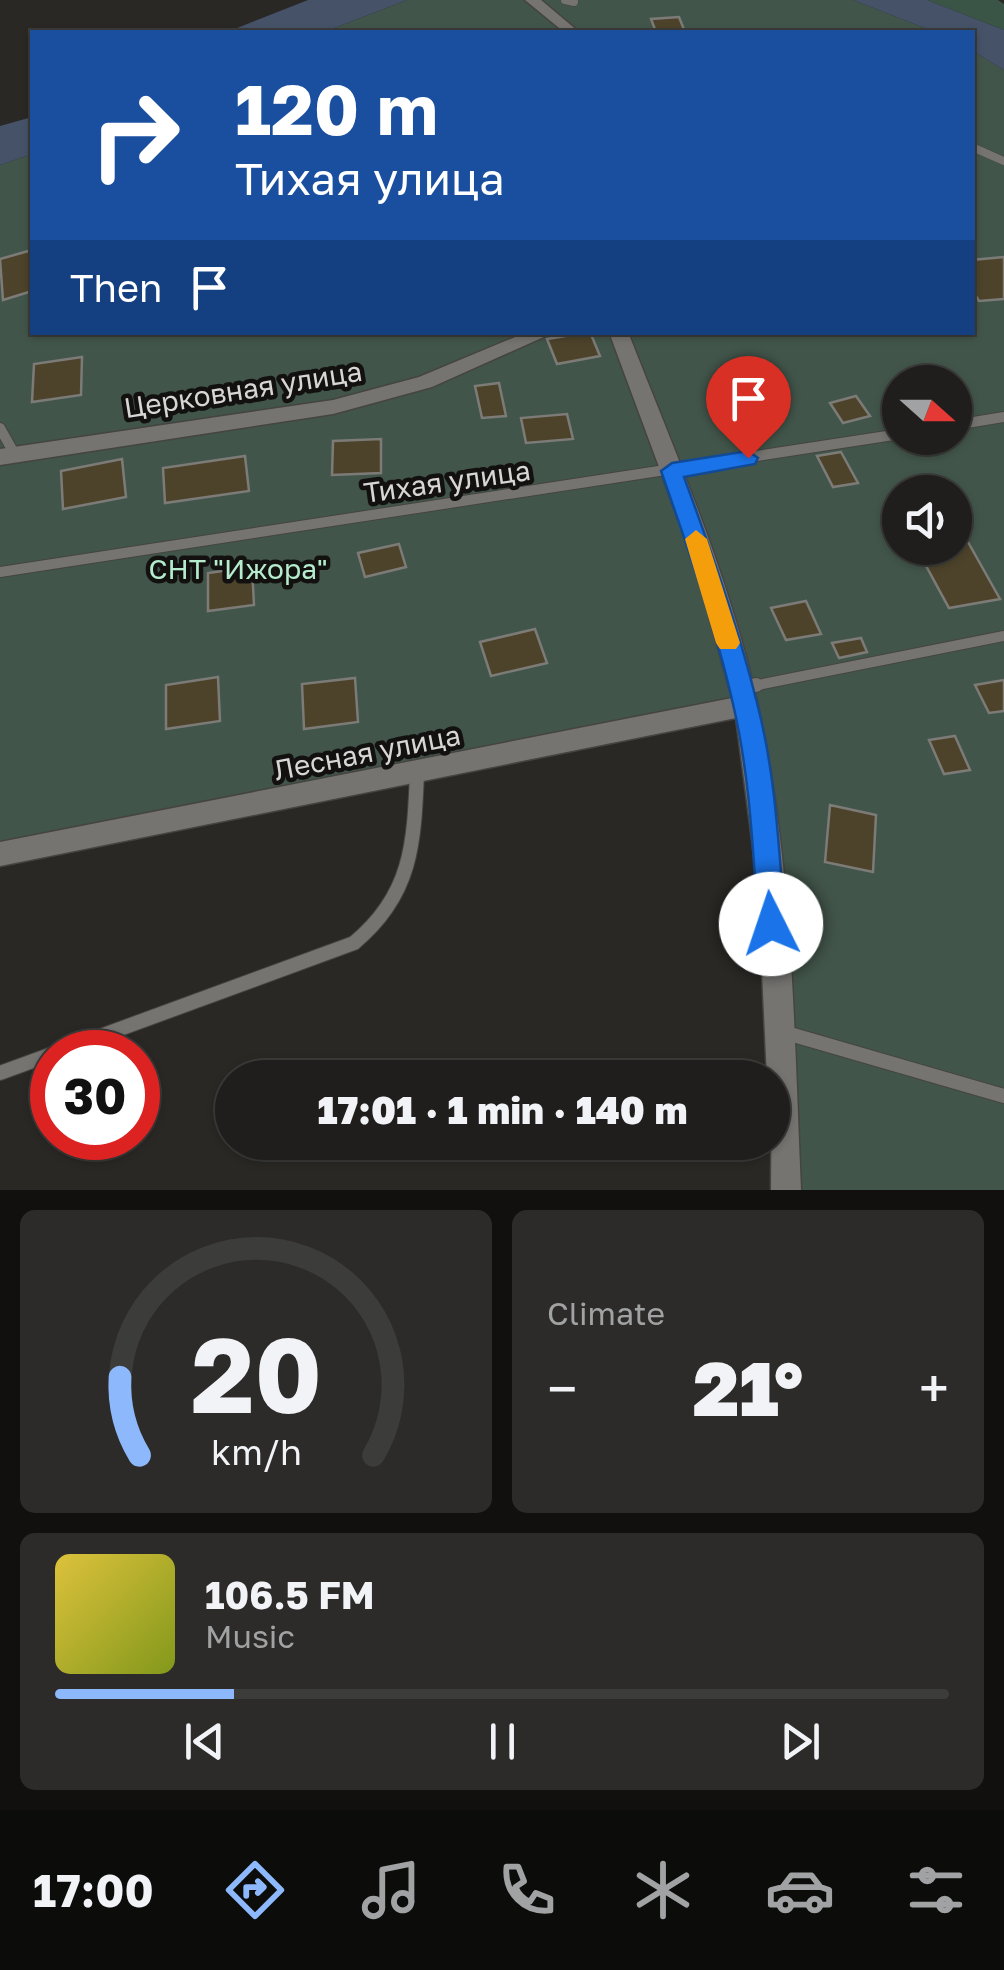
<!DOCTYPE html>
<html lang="en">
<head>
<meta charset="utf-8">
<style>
	body { margin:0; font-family:"Golos Text",sans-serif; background:#2c2b29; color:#f1f3f6; height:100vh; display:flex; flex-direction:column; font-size:38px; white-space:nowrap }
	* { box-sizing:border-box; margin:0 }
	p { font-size:32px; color:#a1a2a3 }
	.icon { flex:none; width:55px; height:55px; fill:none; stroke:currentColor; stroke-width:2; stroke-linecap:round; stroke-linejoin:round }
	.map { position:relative; height:1190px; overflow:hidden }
	.panel { display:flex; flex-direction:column; gap:20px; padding:20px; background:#11100f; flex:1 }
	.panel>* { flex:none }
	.banner { position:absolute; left:30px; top:30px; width:945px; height:305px; border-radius:0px; box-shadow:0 2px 8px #0004,0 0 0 2px #3c3c3b; background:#1a4fa0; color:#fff; overflow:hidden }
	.needle { width:65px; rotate:111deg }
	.buttons { position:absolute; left:882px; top:365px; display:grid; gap:20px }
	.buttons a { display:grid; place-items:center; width:90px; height:90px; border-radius:50%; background:#1f1e1c; box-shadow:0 2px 8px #0004,0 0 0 2px #3c3c3b; font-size:50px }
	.speed { position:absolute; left:30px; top:1030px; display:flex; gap:20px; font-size:50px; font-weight:700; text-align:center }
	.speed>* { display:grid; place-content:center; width:130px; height:130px; border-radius:50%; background:#1f1e1c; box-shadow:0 2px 8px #0004,0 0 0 2px #3c3c3b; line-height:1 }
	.speed .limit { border:15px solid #d22; background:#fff; color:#111 }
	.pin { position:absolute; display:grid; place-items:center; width:85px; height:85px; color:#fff; margin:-102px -42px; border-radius:50% 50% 50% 0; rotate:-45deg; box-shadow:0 0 10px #0007 }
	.pin .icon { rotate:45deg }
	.me { position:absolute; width:110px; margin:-55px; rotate:356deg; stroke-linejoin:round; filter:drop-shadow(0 0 8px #0008) }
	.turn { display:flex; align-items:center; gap:35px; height:210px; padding:0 40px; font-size:45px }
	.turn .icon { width:130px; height:130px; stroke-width:2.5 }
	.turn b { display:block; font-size:70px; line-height:85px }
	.then { display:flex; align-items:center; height:95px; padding:0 40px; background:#0003; gap:20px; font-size:38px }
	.big { font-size:75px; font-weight:800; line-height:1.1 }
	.panel .tile { flex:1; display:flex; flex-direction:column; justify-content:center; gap:15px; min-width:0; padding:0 35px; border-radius:15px; background:#2c2b29 }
	.panel .dial { align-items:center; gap:0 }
	.dial svg { height:260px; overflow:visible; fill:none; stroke:#3c3c3b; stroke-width:7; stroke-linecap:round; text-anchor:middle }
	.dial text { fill:#f1f3f6; stroke:none }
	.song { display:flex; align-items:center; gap:30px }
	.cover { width:120px; height:120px; border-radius:15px; background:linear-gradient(135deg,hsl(50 70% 55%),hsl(70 70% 35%)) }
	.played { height:10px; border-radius:5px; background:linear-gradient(90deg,#8db9fc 20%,#3c3c3b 20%) }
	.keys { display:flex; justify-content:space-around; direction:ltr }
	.heat { display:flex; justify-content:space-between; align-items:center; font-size:55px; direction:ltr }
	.panel .tiles { flex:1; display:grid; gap:20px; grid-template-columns:1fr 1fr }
	.tile:last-child { grid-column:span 2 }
	.trip { position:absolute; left:215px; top:1060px; width:575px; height:100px; border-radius:50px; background:#1f1e1c; box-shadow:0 2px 8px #0004,0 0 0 2px #3c3c3b; font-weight:800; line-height:100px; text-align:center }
	.tab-bar { display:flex; height:160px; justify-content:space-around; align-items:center; background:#0c0c0b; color:#a1a2a3 }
	.tab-bar .icon { width:70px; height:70px }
	.tab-bar .on { color:#8db9fc }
	.tab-bar b { font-size:45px; color:#f1f3f6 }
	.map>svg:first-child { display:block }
</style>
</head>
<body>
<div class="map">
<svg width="1004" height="1190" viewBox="0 0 1004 1190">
	<rect width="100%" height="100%" fill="#292825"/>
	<path fill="#42554a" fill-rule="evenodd" d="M407 0H853L935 32H324Z
		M973 51 1004 70V1190H786L746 706 0 854V165L32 154V332H972ZM900 382H955V438H900ZM900 492H955V548H900Z"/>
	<path fill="#3a5446" d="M927 0H998L1004 4V30Z"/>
	<path fill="#465268" d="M308 0H407L324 32H227Z
		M853 0H927L1004 30V70L973 51 972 32H935Z
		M32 117V154L0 165V126Z"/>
	<path fill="#4d432b" stroke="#7c7b77" stroke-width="2.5" d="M679 17 685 32H656L651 19Z
		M32 250V291L3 300 0 259Z
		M1004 257V299L979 301 972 290V260Z
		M590 332 600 356 557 364 547 339Z
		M82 357 81 395 32 402 34 364Z
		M499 383 506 416 482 418 475 386Z
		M856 396 870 416 843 423 830 403Z
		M567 414 573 439 526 443 521 418Z
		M381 439V473L332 475 333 441Z
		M841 452 858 483 833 487 817 456Z
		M245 456 249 491 165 503 163 468Z
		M122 459 126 497 63 509 61 471Z
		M968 542 1000 599 949 608 918 551 955 548Z
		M399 544 406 567 365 577 358 553Z
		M252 567 254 605 208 611V573Z
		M806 601 821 634 786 640 771 608Z
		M535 629 547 663 491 676 480 642Z
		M861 638 867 652 839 658 832 643Z
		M218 677 220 721 166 729V685Z
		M355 678 358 722 304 729 302 684Z
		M1004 680V711L989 713 975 685Z
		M955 736 970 770 944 774 929 740Z
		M830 805 876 815 873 872 825 862Z"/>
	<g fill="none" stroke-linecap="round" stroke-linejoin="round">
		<defs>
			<path id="service-far2" d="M565 0 574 2
				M972 147 1004 161"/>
			<path id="service-far1" d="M955 425 1004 417
				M0 428 14 453
				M0 572 900 434
				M743 688 1004 636"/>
			<path id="service" d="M741 688 756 685
				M783 1032 1004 1096
				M57 1052 354 943C412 895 414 844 417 773
				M0 1073 52 1054"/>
			<path id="minor" d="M525 0H541L579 32H564Z
				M527 332H555L432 387 333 414 0 465V449L333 400 419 377Z
				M609 332H628C676 455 730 577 758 706 793 864 794 1029 801 1190H771L772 1078H767L758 885 736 718 0 866V842L732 698 695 564Z"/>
		</defs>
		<use href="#service-far2" stroke="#454441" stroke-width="9"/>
		<use href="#service-far1" stroke="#454441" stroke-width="12"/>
		<use href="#service" stroke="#454441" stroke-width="16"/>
		<use href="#minor" stroke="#454441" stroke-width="3"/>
		<use href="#service-far2" stroke="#767471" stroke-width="8"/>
		<use href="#service-far1" stroke="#767471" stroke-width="10"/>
		<use href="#service" stroke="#767471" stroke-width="14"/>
		<use href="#minor" fill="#767471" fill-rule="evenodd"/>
	</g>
	<path fill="#1a73e8" stroke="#114b97" stroke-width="2.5" d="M748 451 758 458 755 464 684 477C711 551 738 626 757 703 776 775 779 851 785 924L781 934 771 938 762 934 758 924C753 851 750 776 733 704 715 625 688 548 661 471L672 463Z"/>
	<path fill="#f59e0b" d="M696 530 707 539 740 643 736 649H720L716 643 685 539Z"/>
	<g text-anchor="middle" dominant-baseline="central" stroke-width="9" stroke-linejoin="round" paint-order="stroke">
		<g font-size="28" fill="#d7d6d4" stroke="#121110">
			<text transform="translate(243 389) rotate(-9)">Церковная улица</text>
			<text transform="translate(447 481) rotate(-8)">Тихая улица</text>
			<text transform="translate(367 752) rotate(-11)">Лесная улица</text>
		</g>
		<g font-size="28" fill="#b5eccd" stroke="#121110">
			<text x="238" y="568">СНТ "Ижора"</text>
		</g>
	</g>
</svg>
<div class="buttons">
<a><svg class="needle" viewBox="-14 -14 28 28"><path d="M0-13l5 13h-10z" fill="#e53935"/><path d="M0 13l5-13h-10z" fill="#a1a2a3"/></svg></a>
<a><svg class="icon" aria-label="sound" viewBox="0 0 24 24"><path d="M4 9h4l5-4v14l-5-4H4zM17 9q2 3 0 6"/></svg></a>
</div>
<div class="speed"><div class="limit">30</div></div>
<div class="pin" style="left:748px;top:458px;background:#d93025"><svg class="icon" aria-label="arrive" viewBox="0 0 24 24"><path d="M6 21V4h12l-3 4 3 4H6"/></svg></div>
<svg class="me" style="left:771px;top:924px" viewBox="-20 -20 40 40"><circle r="19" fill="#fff"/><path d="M0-13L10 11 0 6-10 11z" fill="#1a73e8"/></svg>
<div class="trip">17:01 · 1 min · 140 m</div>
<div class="banner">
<div class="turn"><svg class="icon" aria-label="right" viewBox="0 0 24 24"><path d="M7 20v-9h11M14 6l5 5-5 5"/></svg><div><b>120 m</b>Тихая улица</div></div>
<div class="then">Then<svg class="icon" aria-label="arrive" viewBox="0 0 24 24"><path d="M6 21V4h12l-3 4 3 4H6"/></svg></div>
</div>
</div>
<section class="panel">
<div class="tiles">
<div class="tile dial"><svg viewBox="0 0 100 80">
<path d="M14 69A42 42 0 1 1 86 69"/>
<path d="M14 69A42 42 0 0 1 8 45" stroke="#8db9fc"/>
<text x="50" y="56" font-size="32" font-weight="700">20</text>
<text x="50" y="72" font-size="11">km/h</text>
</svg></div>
<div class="tile"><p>Climate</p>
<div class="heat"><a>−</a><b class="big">21°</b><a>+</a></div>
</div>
<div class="tile">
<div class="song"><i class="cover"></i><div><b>106.5 FM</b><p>Music</p></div></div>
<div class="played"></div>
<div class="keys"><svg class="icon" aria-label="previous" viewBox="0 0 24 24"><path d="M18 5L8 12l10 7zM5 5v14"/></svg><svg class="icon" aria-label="pause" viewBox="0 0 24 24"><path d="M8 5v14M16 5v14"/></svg><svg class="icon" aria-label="next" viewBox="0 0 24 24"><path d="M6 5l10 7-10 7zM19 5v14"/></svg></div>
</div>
</div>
</section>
<nav class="tab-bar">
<b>17:00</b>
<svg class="icon on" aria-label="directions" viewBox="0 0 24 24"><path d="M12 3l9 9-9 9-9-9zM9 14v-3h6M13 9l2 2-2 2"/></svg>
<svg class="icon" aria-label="music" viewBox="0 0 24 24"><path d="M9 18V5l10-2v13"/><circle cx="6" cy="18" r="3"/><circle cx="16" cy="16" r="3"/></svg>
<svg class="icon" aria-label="phone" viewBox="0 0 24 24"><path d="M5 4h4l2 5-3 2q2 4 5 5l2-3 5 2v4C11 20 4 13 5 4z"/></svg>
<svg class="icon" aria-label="climate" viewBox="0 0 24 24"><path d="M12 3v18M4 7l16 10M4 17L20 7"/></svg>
<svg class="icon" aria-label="car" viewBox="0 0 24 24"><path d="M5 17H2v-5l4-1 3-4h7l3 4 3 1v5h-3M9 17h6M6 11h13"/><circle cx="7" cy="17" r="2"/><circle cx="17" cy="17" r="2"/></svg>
<svg class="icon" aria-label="filters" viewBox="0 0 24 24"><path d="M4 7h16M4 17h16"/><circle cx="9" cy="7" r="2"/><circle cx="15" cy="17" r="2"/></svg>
</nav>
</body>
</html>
